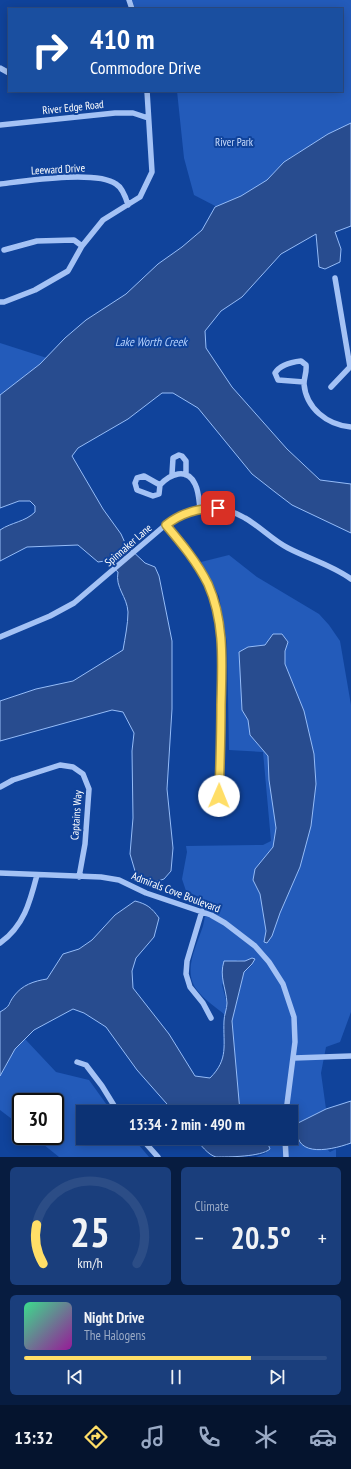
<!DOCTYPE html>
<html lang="en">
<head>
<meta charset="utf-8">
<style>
	body { margin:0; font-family:"PT Sans Narrow",sans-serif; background:#1a3e7c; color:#f1f3f6; height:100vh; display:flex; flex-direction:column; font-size:15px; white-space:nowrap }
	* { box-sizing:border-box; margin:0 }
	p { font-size:13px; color:#9aaac5 }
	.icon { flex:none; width:22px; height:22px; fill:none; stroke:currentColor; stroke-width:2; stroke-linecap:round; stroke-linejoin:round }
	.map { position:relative; height:1157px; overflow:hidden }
	.drawer { display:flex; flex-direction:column; gap:10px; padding:10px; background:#071c40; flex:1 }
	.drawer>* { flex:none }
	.top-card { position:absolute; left:8px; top:8px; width:335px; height:84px; border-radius:0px; box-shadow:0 2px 10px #0003,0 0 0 1px #2c4d86; background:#1a4fa0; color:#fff; overflow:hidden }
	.speed { position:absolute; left:12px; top:1093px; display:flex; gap:8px; font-size:20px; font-weight:700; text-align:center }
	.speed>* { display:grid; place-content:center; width:52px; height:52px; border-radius:50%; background:#0c3274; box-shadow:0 2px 10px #0003,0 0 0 1px #2c4d86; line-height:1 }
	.speed .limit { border:2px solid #111; border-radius:6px; background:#fff; color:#111 }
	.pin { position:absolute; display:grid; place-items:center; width:34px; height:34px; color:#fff; margin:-17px; border-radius:8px; box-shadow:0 2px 6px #0006 }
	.me { position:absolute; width:44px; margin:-22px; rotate:1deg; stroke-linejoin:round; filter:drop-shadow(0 0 3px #0008) }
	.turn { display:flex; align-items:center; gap:14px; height:84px; padding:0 16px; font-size:18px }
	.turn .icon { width:52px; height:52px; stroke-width:2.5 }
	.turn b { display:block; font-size:28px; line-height:34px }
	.big { font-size:30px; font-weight:700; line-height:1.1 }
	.drawer .card { flex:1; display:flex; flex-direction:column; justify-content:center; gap:6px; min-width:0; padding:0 14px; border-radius:6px; background:#1a3e7c }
	.drawer .dial { align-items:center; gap:0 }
	.dial svg { height:104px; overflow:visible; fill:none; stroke:#2c4d86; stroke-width:7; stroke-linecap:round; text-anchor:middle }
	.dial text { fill:#f1f3f6; stroke:none }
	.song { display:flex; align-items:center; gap:12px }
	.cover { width:48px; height:48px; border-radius:6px; background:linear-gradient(135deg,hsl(150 70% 55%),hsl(300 70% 35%)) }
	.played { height:4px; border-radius:2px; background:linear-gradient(90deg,#ffde67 75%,#2c4d86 75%) }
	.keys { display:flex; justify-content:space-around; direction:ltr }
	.heat { display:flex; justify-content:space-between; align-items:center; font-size:22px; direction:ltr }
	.drawer .tiles { flex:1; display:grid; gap:10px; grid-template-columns:1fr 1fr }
	.card:last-child { grid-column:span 2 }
	.trip { position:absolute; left:76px; top:1105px; width:222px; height:40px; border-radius:0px; background:#0c3274; box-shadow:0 2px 10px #0003,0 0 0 1px #2c4d86; font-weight:700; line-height:40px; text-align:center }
	.tabs { display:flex; height:64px; justify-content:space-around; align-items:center; background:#05142e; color:#9aaac5 }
	.tabs .icon { width:28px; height:28px }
	.tabs .active { color:#ffde67 }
	.tabs b { font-size:18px; color:#f1f3f6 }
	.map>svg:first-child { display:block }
</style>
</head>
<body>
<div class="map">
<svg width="351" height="1157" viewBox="0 0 351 1157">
	<rect width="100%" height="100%" fill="#10439b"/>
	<path fill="#235bba" d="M132 0H351V127L274 179 221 209 194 195 184 158 177 91H342V9H172L171 7 135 9Z
		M0 343 50 359 0 397Z
		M229 555 257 577 319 614 329 625 340 641 351 705V1012L340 1042 326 1047 321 1073 326 1109 298 1123 330 1152 336 1149V1157H256L266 1153 268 1144 252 1138H291V1112H240L232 1021 244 972 252 965V958L245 961 237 960 222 985 227 1004 225 1015C216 1007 204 1000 197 990 182 971 197 945 203 926 205 918 206 909 207 901L186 891 182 879 187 852 186 846 263 845 271 841 263 752 229 750 227 643 219 596 201 562Z
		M25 1039 56 1072 89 1080 112 1112H83V1138H133L149 1157H59L33 1136H55V1102H21V1126L0 1110V1076L15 1049Z"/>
	<path fill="#284c8f" stroke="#95bcf8" d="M351 123V226L335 232 341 249 340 262 325 269 319 267 316 234 281 254 242 297 221 311 205 331 206 348 232 387 287 449 320 480 351 484V533L292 505 275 492 252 474 198 408 173 393H162L128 419 78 448 72 456 103 509 121 534 126 545 145 563 155 567 159 576 172 641V709L167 789 173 848 171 871 164 879 149 884 143 881 135 871 130 854 133 818 132 751 134 733 123 712 112 710 0 741V701L36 689 73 681 123 650C125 638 128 624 128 612 127 596 115 588 118 572L105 561 98 562 78 545 27 547 0 561V530C12 522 25 522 35 512V506L30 501H19L0 508V395L40 364 65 338 86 320 126 294 158 264 182 247 202 230 215 207 241 196 267 180 284 162 328 134Z
		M273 634H282L288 642 285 651V664L304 711 314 754 316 784 311 826 300 867 280 913 272 936 267 943 264 942 266 931 260 894 253 880 255 869 273 847 276 828 269 780 268 756 250 735 248 720 242 710 239 652 248 647 265 645Z
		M135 901C147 904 152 908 159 918L154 937 136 958 132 971 133 988 169 1034 195 1076 210 1078C229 1059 223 1045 224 1021 224 1015 227 1009 227 1003 226 987 219 977 224 961H245L252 958 255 959 252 964 244 972 232 1021 240 1112H174L137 1070 106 1027 84 1013 73 1009 34 1030 15 1049 0 1076V1012C12 1005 7 1005 14 996 22 985 34 981 47 979L63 954 79 949 92 940 115 915Z
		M351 1101V1143C326 1152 291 1157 298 1123L326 1109Z
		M195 1138H252L268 1144 270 1149C261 1157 228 1157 216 1157 208 1155 200 1144 195 1138Z"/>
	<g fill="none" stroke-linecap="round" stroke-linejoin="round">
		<path stroke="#a4c2f5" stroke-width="5.5" d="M129 0 132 9
			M0 68 9 73
			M0 125 115 113H133L148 118
			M0 184C25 181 96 170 116 184 123 188 126 198 128 205
			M4 250 37 241 74 240 82 246
			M335 278 350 367
			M0 302H4L35 290 68 271 82 246 103 220 140 197 152 172 147 91
			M304 382 278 380 275 373C280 365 292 362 301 361L306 365C307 372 304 377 304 384 306 408 327 425 351 427
			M331 387 351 366
			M172 474 173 458 179 455 182 456 186 461V475
			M144 476 160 485 159 494 153 496 137 490 135 483 137 478Z
			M160 485C170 474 187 467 195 484 199 492 199 501 200 509
			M166 525C182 544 197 562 208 584 225 623 222 667 221 708 221 737 220 767 219 796
			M0 637 50 616 74 603 170 521C193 506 222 504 245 518 261 527 272 540 288 548 309 559 332 565 351 579
			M0 787 13 780 60 765 73 767 83 774 89 789 85 844 79 877
			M0 873 101 877 119 880 146 893 211 915 225 923 255 946 269 962 283 984 294 1017 295 1042 286 1112
			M202 911 187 961 186 974 190 987 203 1003 211 1018
			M0 943C24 926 30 902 37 875
			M294 1058 351 1056
			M77 1062 86 1065 102 1086 118 1112
			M141 1138 158 1157
			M285 1138 286 1157"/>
	</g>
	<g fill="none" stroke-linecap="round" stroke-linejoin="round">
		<defs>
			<path id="route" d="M218 508C198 508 181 513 166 525 182 544 197 562 208 584 225 622 222 664 221 705 221 735 220 766 219 796"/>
		</defs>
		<use href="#route" stroke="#a69043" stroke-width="10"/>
		<use href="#route" stroke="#ffde67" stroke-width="7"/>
	</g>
	<g text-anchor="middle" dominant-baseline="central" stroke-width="4" stroke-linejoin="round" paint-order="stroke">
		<g font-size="11" fill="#fff" stroke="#10439b">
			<text transform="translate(73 107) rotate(-6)">River Edge Road</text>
			<text transform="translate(58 169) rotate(-3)">Leeward Drive</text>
			<text transform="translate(128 545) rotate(-41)">Spinnaker Lane</text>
			<text transform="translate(76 815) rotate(-86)">Captains Way</text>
			<text transform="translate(176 892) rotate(21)">Admirals Cove Boulevard</text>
		</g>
		<g font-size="11" fill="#ccdffe" stroke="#10439b">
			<text x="234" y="142">River Park</text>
		</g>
		<g font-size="12" font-style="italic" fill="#b0cdfb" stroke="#10439b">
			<text x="151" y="341">Lake Worth Creek</text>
		</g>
	</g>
</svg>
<div class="speed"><div class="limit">30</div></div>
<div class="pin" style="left:218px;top:508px;background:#d93025"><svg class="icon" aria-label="arrive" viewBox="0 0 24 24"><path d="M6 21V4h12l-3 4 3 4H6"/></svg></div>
<svg class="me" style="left:219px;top:796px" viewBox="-20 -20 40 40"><circle r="19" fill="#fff"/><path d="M0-13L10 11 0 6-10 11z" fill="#ffde67"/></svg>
<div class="trip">13:34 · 2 min · 490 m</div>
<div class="top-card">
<div class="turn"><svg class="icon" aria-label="right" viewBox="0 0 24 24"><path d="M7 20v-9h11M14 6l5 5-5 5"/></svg><div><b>410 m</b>Commodore Drive</div></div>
</div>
</div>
<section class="drawer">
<div class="tiles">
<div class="card dial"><svg viewBox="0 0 100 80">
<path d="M14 69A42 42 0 1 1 86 69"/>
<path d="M14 69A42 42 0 0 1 9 39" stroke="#ffde67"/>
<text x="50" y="56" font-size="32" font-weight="700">25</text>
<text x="50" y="72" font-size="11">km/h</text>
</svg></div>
<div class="card"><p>Climate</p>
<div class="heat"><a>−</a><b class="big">20.5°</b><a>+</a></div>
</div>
<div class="card">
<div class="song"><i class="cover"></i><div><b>Night Drive</b><p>The Halogens</p></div></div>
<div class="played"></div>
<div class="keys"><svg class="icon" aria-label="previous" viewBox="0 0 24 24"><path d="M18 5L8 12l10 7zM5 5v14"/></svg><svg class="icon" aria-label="pause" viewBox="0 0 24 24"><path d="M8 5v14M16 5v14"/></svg><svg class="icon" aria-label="next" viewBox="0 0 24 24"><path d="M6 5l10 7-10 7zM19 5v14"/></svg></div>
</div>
</div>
</section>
<nav class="tabs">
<b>13:32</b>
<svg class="icon active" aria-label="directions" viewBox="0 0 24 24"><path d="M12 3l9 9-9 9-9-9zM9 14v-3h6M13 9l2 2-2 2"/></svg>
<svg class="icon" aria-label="music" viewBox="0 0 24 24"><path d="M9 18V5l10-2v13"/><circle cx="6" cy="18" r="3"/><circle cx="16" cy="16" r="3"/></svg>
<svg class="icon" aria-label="phone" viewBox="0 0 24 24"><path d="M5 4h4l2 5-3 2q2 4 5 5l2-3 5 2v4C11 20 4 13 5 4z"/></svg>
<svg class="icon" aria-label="climate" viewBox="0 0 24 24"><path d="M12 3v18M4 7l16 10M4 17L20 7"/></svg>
<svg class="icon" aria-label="car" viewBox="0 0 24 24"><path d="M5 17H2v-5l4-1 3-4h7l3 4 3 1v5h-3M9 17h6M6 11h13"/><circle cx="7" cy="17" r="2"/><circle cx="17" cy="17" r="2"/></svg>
</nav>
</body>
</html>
